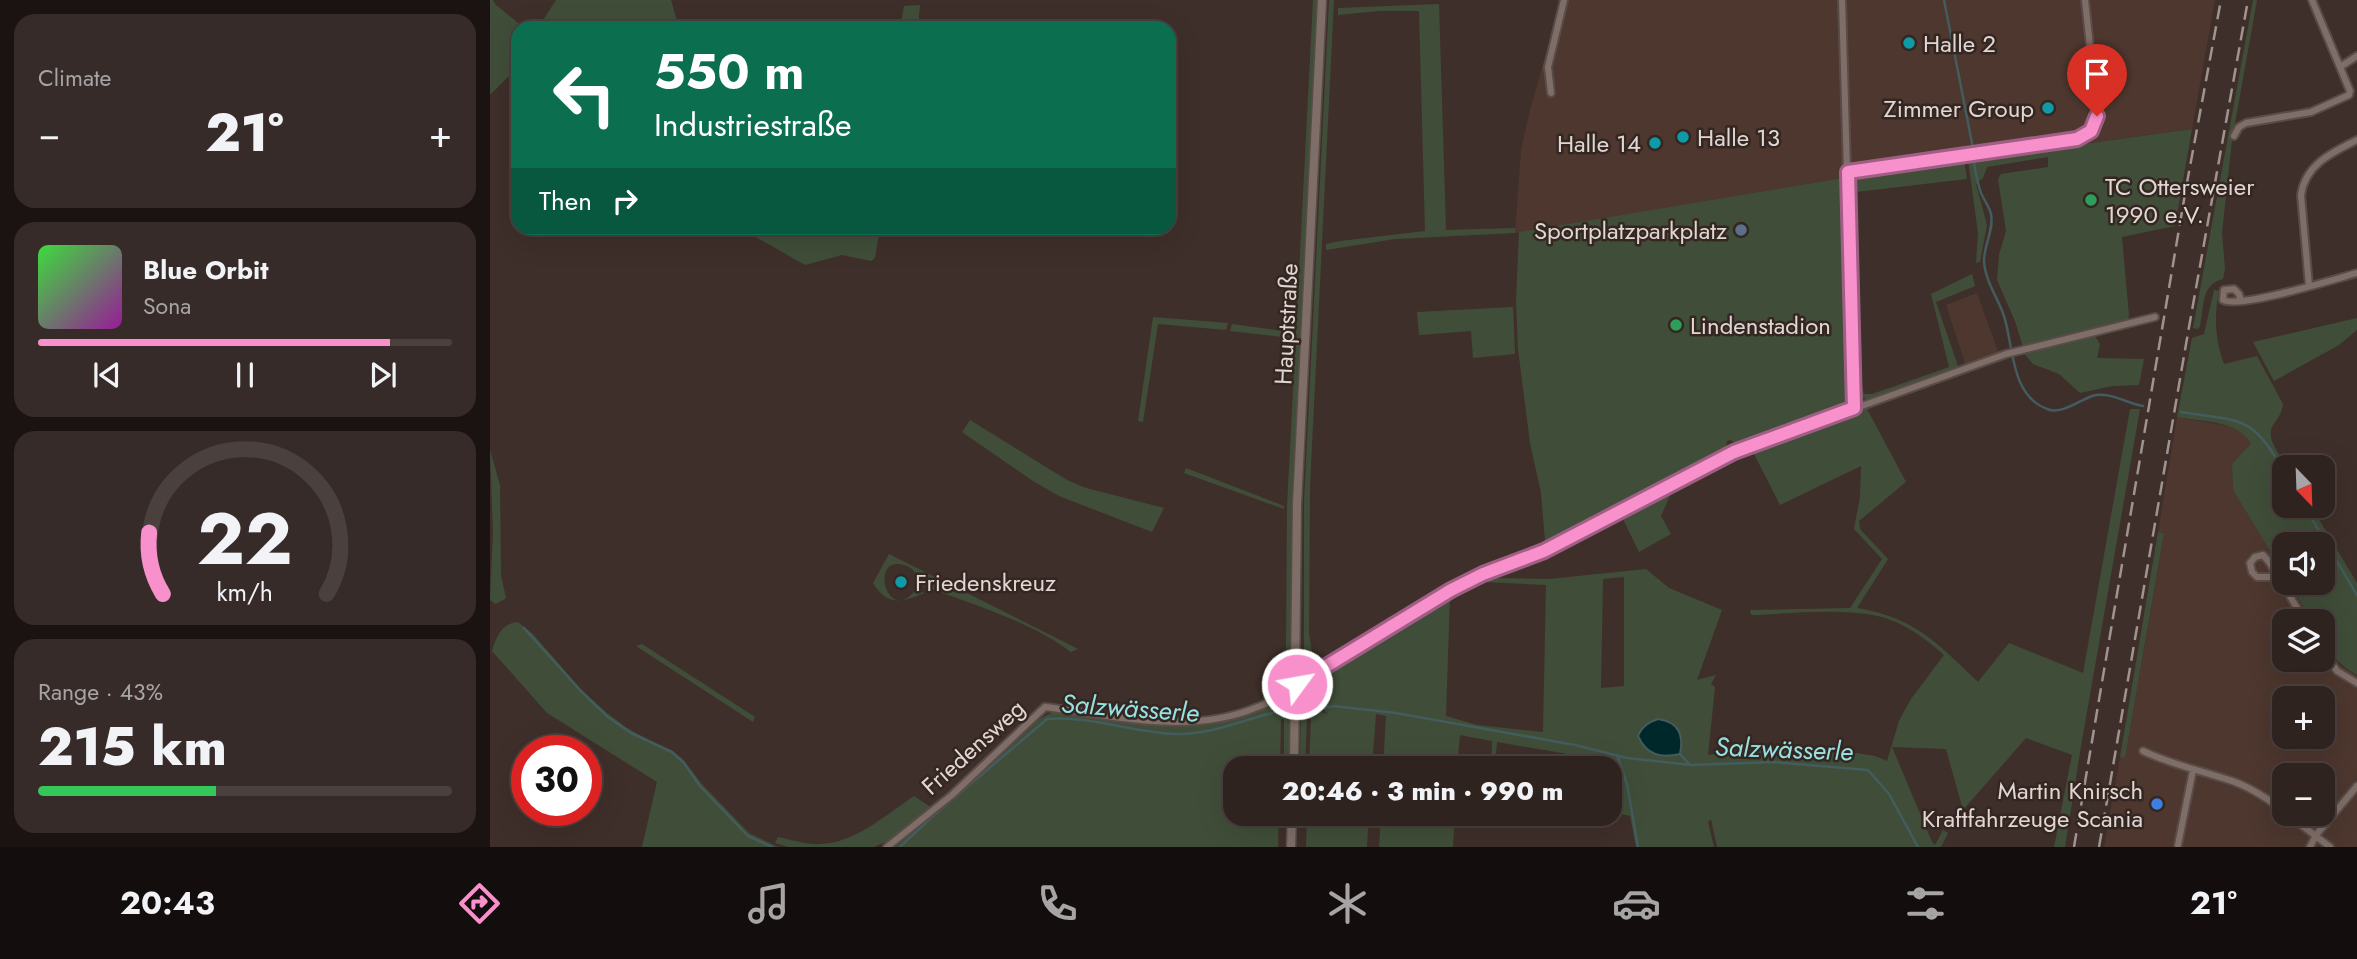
<!DOCTYPE html>
<html lang="en">
<head>
<meta charset="utf-8">
<style>
	body { margin:0; font-family:Jost,sans-serif; background:#372b29; color:#f1f3f6; height:100vh; display:flex; flex-direction:column; font-size:26px; white-space:nowrap }
	* { box-sizing:border-box; margin:0 }
	p { font-size:23px; color:#a7a4a5 }
	.icon { flex:none; width:38px; height:38px; fill:none; stroke:currentColor; stroke-width:2; stroke-linecap:round; stroke-linejoin:round }
	.map { position:relative; flex:1; overflow:hidden }
	.drawer { display:flex; flex-direction:column; gap:14px; padding:14px; background:#1a1312; width:490px }
	.drawer>* { flex:none }
	.hud { position:absolute; left:21px; top:21px; width:665px; height:214px; border-radius:21px; box-shadow:0 7px 28px #0002,0 0 0 2px #4a403e; background:#0b6e4f; color:#fff; overflow:hidden }
	.needle { width:46px; rotate:157deg }
	.controls { position:absolute; left:1782px; top:455px; display:grid; gap:14px }
	.controls a { display:grid; place-items:center; width:63px; height:63px; border-radius:14px; background:#2f2320; box-shadow:0 7px 28px #0002,0 0 0 2px #4a403e; font-size:35px }
	.speed { position:absolute; left:21px; top:735px; display:flex; gap:14px; font-size:35px; font-weight:700; text-align:center }
	.speed>* { display:grid; place-content:center; width:91px; height:91px; border-radius:50%; background:#2f2320; box-shadow:0 7px 28px #0002,0 0 0 2px #4a403e; line-height:1 }
	.speed .limit { border:10px solid #d22; background:#fff; color:#111 }
	.pin { position:absolute; display:grid; place-items:center; width:60px; height:60px; color:#fff; margin:-72px -30px; border-radius:50% 50% 50% 0; rotate:-45deg; box-shadow:0 0 7px #0007 }
	.pin .icon { rotate:45deg }
	.me { position:absolute; width:77px; margin:-38px; rotate:58deg; stroke-linejoin:round; filter:drop-shadow(0 0 5px #0008) }
	.turn { display:flex; align-items:center; gap:24px; height:147px; padding:0 28px; font-size:32px }
	.turn .icon { width:91px; height:91px; stroke-width:2.5 }
	.turn b { display:block; font-size:49px; line-height:60px }
	.then { display:flex; align-items:center; height:66px; padding:0 28px; background:#0003; gap:14px; font-size:26px }
	.big { font-size:52px; font-weight:800; line-height:1.1 }
	.drawer .widget { flex:1; display:flex; flex-direction:column; justify-content:center; gap:10px; min-width:0; padding:0 24px; border-radius:21px; background:#372b29 }
	.drawer .dial { align-items:center; gap:0 }
	.dial svg { height:182px; overflow:visible; fill:none; stroke:#4a403e; stroke-width:7; stroke-linecap:round; text-anchor:middle }
	.dial text { fill:#f1f3f6; stroke:none }
	.song { display:flex; align-items:center; gap:21px }
	.cover { width:84px; height:84px; border-radius:10px; background:linear-gradient(135deg,hsl(120 70% 55%),hsl(300 70% 35%)) }
	.played { height:7px; border-radius:4px; background:linear-gradient(90deg,#f890cb 85%,#4a403e 85%) }
	.keys { display:flex; justify-content:space-around; direction:ltr }
	.heat { display:flex; justify-content:space-between; align-items:center; font-size:38px; direction:ltr }
	.charge { height:10px; border-radius:5px; background:linear-gradient(90deg,#34c759 43%,#4a403e 0) }
	.trip { position:absolute; left:733px; top:756px; width:399px; height:70px; border-radius:21px; background:#2f2320; box-shadow:0 7px 28px #0002,0 0 0 2px #4a403e; font-weight:800; line-height:70px; text-align:center }
	.dock { display:flex; height:112px; justify-content:space-around; align-items:center; background:#130e0d; color:#a7a4a5 }
	.dock .icon { width:49px; height:49px }
	.dock .current { color:#f890cb }
	.dock b { font-size:32px; color:#f1f3f6 }
	main { display:flex; flex:1; min-height:0 }
	.map>svg:first-child { display:block }
</style>
</head>
<body>
<main>
<section class="drawer">
<div class="widget"><p>Climate</p>
<div class="heat"><a>−</a><b class="big">21°</b><a>+</a></div>
</div>
<div class="widget">
<div class="song"><i class="cover"></i><div><b>Blue Orbit</b><p>Sona</p></div></div>
<div class="played"></div>
<div class="keys"><svg class="icon" aria-label="previous" viewBox="0 0 24 24"><path d="M18 5L8 12l10 7zM5 5v14"/></svg><svg class="icon" aria-label="pause" viewBox="0 0 24 24"><path d="M8 5v14M16 5v14"/></svg><svg class="icon" aria-label="next" viewBox="0 0 24 24"><path d="M6 5l10 7-10 7zM19 5v14"/></svg></div>
</div>
<div class="widget dial"><svg viewBox="0 0 100 80">
<path d="M14 69A42 42 0 1 1 86 69"/>
<path d="M14 69A42 42 0 0 1 8 42" stroke="#f890cb"/>
<text x="50" y="56" font-size="32" font-weight="700">22</text>
<text x="50" y="72" font-size="11">km/h</text>
</svg></div>
<div class="widget"><p>Range · 43%</p><b class="big">215 km</b><div class="charge"></div></div>
</section>
<div class="map">
<svg width="1867" height="847" viewBox="0 0 1867 847">
	<rect width="100%" height="100%" fill="#3f2f2a"/>
	<path fill="#4d372f" fill-rule="evenodd" d="M1071 0H1725L1702 129 1376 174 1025 233 1031 150 1039 114Z
		M1487 293 1509 354 1476 366 1456 305Z
		M1687 417 1748 428 1756 435 1762 444 1742 464 1743 490 1794 574V583H1799L1822 621H1794V660H1832V638L1850 665 1867 675V847H1614L1630 757H1635L1658 627 1674 533 1668 532ZM1794 698H1832V737H1794ZM1794 775H1832V814H1794Z"/>
	<path fill="#404e39" fill-rule="evenodd" d="M0 0H3L5 4 34 28H28V67L0 95Z
		M66 0H181L189 28H48Z
		M823 0H829C816 225 803 450 803 675L801 681 795 685 791 679 796 652 797 507Z
		M839 0H844L820 486 819 633 824 667 818 673 814 669V502Z
		M1763 0H1767L1742 140 1732 233 1735 269 1733 279C1711 284 1714 307 1710 326L1708 329 1703 328Z
		M949 4 956 230 1025 228V233L905 239 836 250V244L850 241 935 231 929 11H889L848 15V8Z
		M430 5 428 28H410L414 6Z
		M1702 129 1685 226 1632 237 1639 316 1637 322 1533 347 1525 321 1507 280 1509 255 1516 231 1508 179 1511 174 1558 167V157L1497 167 1493 178 1486 184 1497 225 1490 262 1486 263 1488 233 1478 160Z
		M1474 160 1477 179 1366 192 1372 386 1374 394H1382L1459 367 1441 294 1482 274 1485 286 1446 302 1469 369C1451 376 1384 404 1370 398L1367 389 1362 183 1369 176 1376 174Z
		M1353 178 1359 394 1354 405 1246 446 1241 440 1237 441 1236 450 1060 543 1055 541 1051 493 1040 443 1028 349 1026 300 1029 232Z
		M250 228H390L385 258 381 261 352 255 315 265Z
		M1724 290 1729 291C1724 316 1725 340 1734 364L1767 356 1793 404C1792 413 1788 418 1783 425 1775 439 1790 455 1798 467H1794V506H1821L1867 583V675C1845 662 1832 648 1832 621H1822L1799 583H1832V544H1794V574L1743 490 1742 464 1761 444C1749 420 1712 422 1687 417L1702 338 1714 334Z
		M1023 307 1025 354 983 358 981 331 929 335 927 312Z
		M663 317 738 323 736 330 668 324 653 422 648 421Z
		M1867 318V330L1849 345 1784 381 1763 342Z
		M742 324 801 332V338L740 331Z
		M1604 335 1610 344 1607 358 1654 359 1649 385 1622 386 1590 393 1569 374 1543 364 1533 352Z
		M1376 407 1416 482 1369 521 1370 529 1398 559 1367 608C1426 618 1447 643 1488 682L1519 643 1593 673 1640 409H1650L1591 746 1575 847H1564L1582 755 1536 738 1473 810 1456 749 1402 747 1442 842 1445 845 1453 830 1458 833 1451 847H1227L1221 819 1218 822 1224 847H1146L1140 816 1120 812V786L1131 787 1124 762 1007 742 1005 765 1022 768H1001L1002 741 970 735 967 768H893L896 716 886 714 882 768H819L821 717 824 710 838 714 825 702 830 672 960 594 956 716 987 725 1053 732 1056 585 995 582 979 584 996 575 1002 578 1059 579 1156 569 1179 588 1232 610 1207 680 1226 675 1221 684 1225 687 1218 755 1280 748 1366 753 1385 756 1397 761 1409 721 1421 699 1454 655C1438 641 1422 628 1401 620 1365 606 1300 614 1261 615L1260 610 1360 608 1392 559 1364 529 1370 497 1371 466 1290 505 1261 448ZM1134 577V686L1111 688 1113 579Z
		M480 420 577 480 596 488 674 508 662 532 569 496 543 481 472 432Z
		M0 450 10 485 11 575 16 598 6 604 0 600 3 533Z
		M696 468 794 506V509L694 473Z
		M1184 486 1171 516 1181 534 1149 552 1131 515Z
		M1668 532 1674 533 1635 758 1630 757Z
		M399 554 588 649 581 652C541 621 475 602 428 584 427 576 425 569 417 566 376 551 398 629 426 589L434 593C412 603 397 606 383 583Z
		M1007 566C944 593 887 631 828 667L827 664 953 586Z
		M28 622 43 634 94 693 117 713 137 728 192 758 211 783 259 833 288 847H152L167 782 57 713 2 651C6 637 12 623 28 622Z
		M152 644 265 717 263 722 146 646Z
		M822 679V698L817 717 815 768H810L811 692 817 681Z
		M796 697 800 699 802 717 800 768H794V719H791L790 768H746V814H789L788 847H403L409 840C430 823 452 807 472 790 492 772 541 716 566 712 584 710 606 716 625 718 697 726 728 731 796 697Z
		M424 796 442 808 397 841 384 847H298L285 843 288 837C302 840 317 845 331 844 365 843 397 814 424 796Z
		M817 814H879L877 847H816Z
		M891 814H965L963 847H889Z"/>
	<path fill="#00282a" stroke="#435c5d" stroke-width="2" d="M1168 719C1189 722 1194 735 1190 754 1171 758 1157 756 1148 736 1152 726 1159 722 1168 719Z"/>
	<g fill="none" stroke-linecap="round" stroke-linejoin="round">
		<path stroke="#435c5d" stroke-width="2.5" d="M1454 0 1482 143C1483 159 1485 174 1490 190 1492 198 1499 205 1501 214 1504 230 1494 245 1494 261 1495 281 1508 298 1514 316 1524 347 1520 395 1557 409 1571 415 1588 401 1602 396 1619 391 1636 403 1653 406
			M1691 412C1752 422 1762 414 1794 472
			M1814 506 1867 595
			M34 628 91 691 118 717 141 733 182 752 194 763 210 786 258 836 282 847
			M834 708 843 706 906 713 1085 745 1137 758 1201 765 1283 762 1378 770 1399 794 1428 847
			M1190 754 1200 765
			M1127 755 1137 784 1148 847
			M410 847 443 816 557 719C600 715 643 733 686 734 721 735 752 720 786 712"/>
		<defs>
			<path id="minor" d="M1352 0 1364 408
				M1850 67 1867 56
				M1061 93 1058 67 1074 0
				M1744 136 1749 127 1756 123 1821 112 1859 95 1860 91 1822 0
				M1358 172 1587 139C1601 135 1606 125 1607 111L1595 0
				M1819 286 1811 195C1815 165 1841 153 1867 140
				M1751 301 1749 294 1744 289 1734 290 1733 300C1749 309 1845 279 1867 273
				M1786 577H1767L1762 572 1760 563 1765 557 1773 555 1779 562 1815 621
				M1832 649 1847 671 1867 683
				M1653 751C1680 764 1708 770 1736 779 1757 785 1777 798 1794 811
				M1797 814 1840 847
				M1688 845 1703 770
				M397 847 462 795 555 707C623 716 700 735 765 708 783 702 797 690 812 680L961 590 993 574 1053 551 1244 452 1516 354 1665 317
				M1820 847 1826 835 1867 786"/>
			<path id="tertiary" d="M804 768 807 504 832 0
				M801 847 802 814"/>
		</defs>
		<use href="#minor" stroke="#594c48" stroke-width="10"/>
		<use href="#tertiary" stroke="#594c48" stroke-width="11"/>
		<use href="#minor" stroke="#7f6e67" stroke-width="6"/>
		<use href="#tertiary" stroke="#7f6e67" stroke-width="8"/>
		<path stroke="#a09390" stroke-width="2.5" stroke-dasharray="14 7" stroke-linecap="butt" d="M1584 847 1696 188 1731 0
			M1609 847 1699 327 1758 0"/>
	</g>
	<g fill="none" stroke-linecap="round" stroke-linejoin="round">
		<defs>
			<path id="route" d="M807 684 961 590 993 574 1054 551 1244 452 1364 408 1358 172 1587 139 1601 131 1607 116"/>
		</defs>
		<use href="#route" stroke="#a15e84" stroke-width="18"/>
		<use href="#route" stroke="#f890cb" stroke-width="12"/>
	</g>
	<g fill="#0f9aa8" stroke="#342620" stroke-width="2.5">
		<circle cx="1419" cy="43" r="7"/>
		<circle cx="1558" cy="108" r="7"/>
		<circle cx="1193" cy="137" r="7"/>
		<circle cx="1165" cy="143" r="7"/>
		<circle cx="411" cy="582" r="7"/>
	</g>
	<g fill="#2e9e5b" stroke="#342620" stroke-width="2.5">
		<circle cx="1601" cy="200" r="7"/>
		<circle cx="1186" cy="325" r="7"/>
	</g>
	<circle fill="#5c6f8a" stroke="#342620" stroke-width="2.5" cx="1251" cy="230" r="7"/>
	<circle fill="#3f7fe0" stroke="#342620" stroke-width="2.5" cx="1667" cy="804" r="7"/>
	<g text-anchor="middle" dominant-baseline="central" stroke-width="5" stroke-linejoin="round" paint-order="stroke">
		<g font-size="24" fill="#e0d6d3" stroke="#342620" text-anchor="start">
			<text x="1433" y="43">Halle 2</text>
			<text x="1544" y="108" text-anchor="end">Zimmer Group</text>
			<text x="1207" y="137">Halle 13</text>
			<text x="1151" y="143" text-anchor="end">Halle 14</text>
			<text x="1615" y="186">TC Ottersweier<tspan x="1615" dy="28">1990 e.V.</tspan></text>
			<text x="1237" y="230" text-anchor="end">Sportplatzparkplatz</text>
			<text x="1200" y="325">Lindenstadion</text>
			<text x="425" y="582">Friedenskreuz</text>
			<text x="1653" y="790" text-anchor="end">Martin Knirsch<tspan x="1653" dy="28">Kraftfahrzeuge Scania</tspan></text>
		</g>
		<g font-size="24" fill="#e0d6d3" stroke="#342620">
			<text transform="translate(796 324) rotate(-87)">Hauptstraße</text>
			<text transform="translate(483 747) rotate(-42)">Friedensweg</text>
		</g>
		<g font-size="26" font-style="italic" fill="#97e1e4" stroke="#342620">
			<text transform="translate(640 708) rotate(4)">Salzwässerle</text>
			<text transform="translate(1294 749) rotate(2)">Salzwässerle</text>
		</g>
	</g>
</svg>
<div class="controls">
<a><svg class="needle" viewBox="-14 -14 28 28"><path d="M0-13l5 13h-10z" fill="#e53935"/><path d="M0 13l5-13h-10z" fill="#a7a4a5"/></svg></a>
<a><svg class="icon" aria-label="sound" viewBox="0 0 24 24"><path d="M4 9h4l5-4v14l-5-4H4zM17 9q2 3 0 6"/></svg></a>
<a><svg class="icon" aria-label="layers" viewBox="0 0 24 24"><path d="M12 4l9 5-9 5-9-5zM3 14l9 5 9-5"/></svg></a>
<a>+</a>
<a>−</a>
</div>
<div class="speed"><div class="limit">30</div></div>
<div class="pin" style="left:1607px;top:116px;background:#d93025"><svg class="icon" aria-label="arrive" viewBox="0 0 24 24"><path d="M6 21V4h12l-3 4 3 4H6"/></svg></div>
<svg class="me" style="left:807px;top:684px" viewBox="-20 -20 40 40"><circle r="17" fill="#f890cb" stroke="#fff" stroke-width="3"/><path d="M0-11L8 9 0 5-8 9z" fill="#fff"/></svg>
<div class="trip">20:46 · 3 min · 990 m</div>
<div class="hud">
<div class="turn"><svg class="icon" aria-label="left" viewBox="0 0 24 24"><path d="M17 20v-9H6M10 6l-5 5 5 5"/></svg><div><b>550 m</b>Industriestraße</div></div>
<div class="then">Then<svg class="icon" aria-label="right" viewBox="0 0 24 24"><path d="M7 20v-9h11M14 6l5 5-5 5"/></svg></div>
</div>
</div>
</main>
<nav class="dock">
<b>20:43</b>
<svg class="icon current" aria-label="directions" viewBox="0 0 24 24"><path d="M12 3l9 9-9 9-9-9zM9 14v-3h6M13 9l2 2-2 2"/></svg>
<svg class="icon" aria-label="music" viewBox="0 0 24 24"><path d="M9 18V5l10-2v13"/><circle cx="6" cy="18" r="3"/><circle cx="16" cy="16" r="3"/></svg>
<svg class="icon" aria-label="phone" viewBox="0 0 24 24"><path d="M5 4h4l2 5-3 2q2 4 5 5l2-3 5 2v4C11 20 4 13 5 4z"/></svg>
<svg class="icon" aria-label="climate" viewBox="0 0 24 24"><path d="M12 3v18M4 7l16 10M4 17L20 7"/></svg>
<svg class="icon" aria-label="car" viewBox="0 0 24 24"><path d="M5 17H2v-5l4-1 3-4h7l3 4 3 1v5h-3M9 17h6M6 11h13"/><circle cx="7" cy="17" r="2"/><circle cx="17" cy="17" r="2"/></svg>
<svg class="icon" aria-label="filters" viewBox="0 0 24 24"><path d="M4 7h16M4 17h16"/><circle cx="9" cy="7" r="2"/><circle cx="15" cy="17" r="2"/></svg>
<b>21°</b>
</nav>
</body>
</html>
